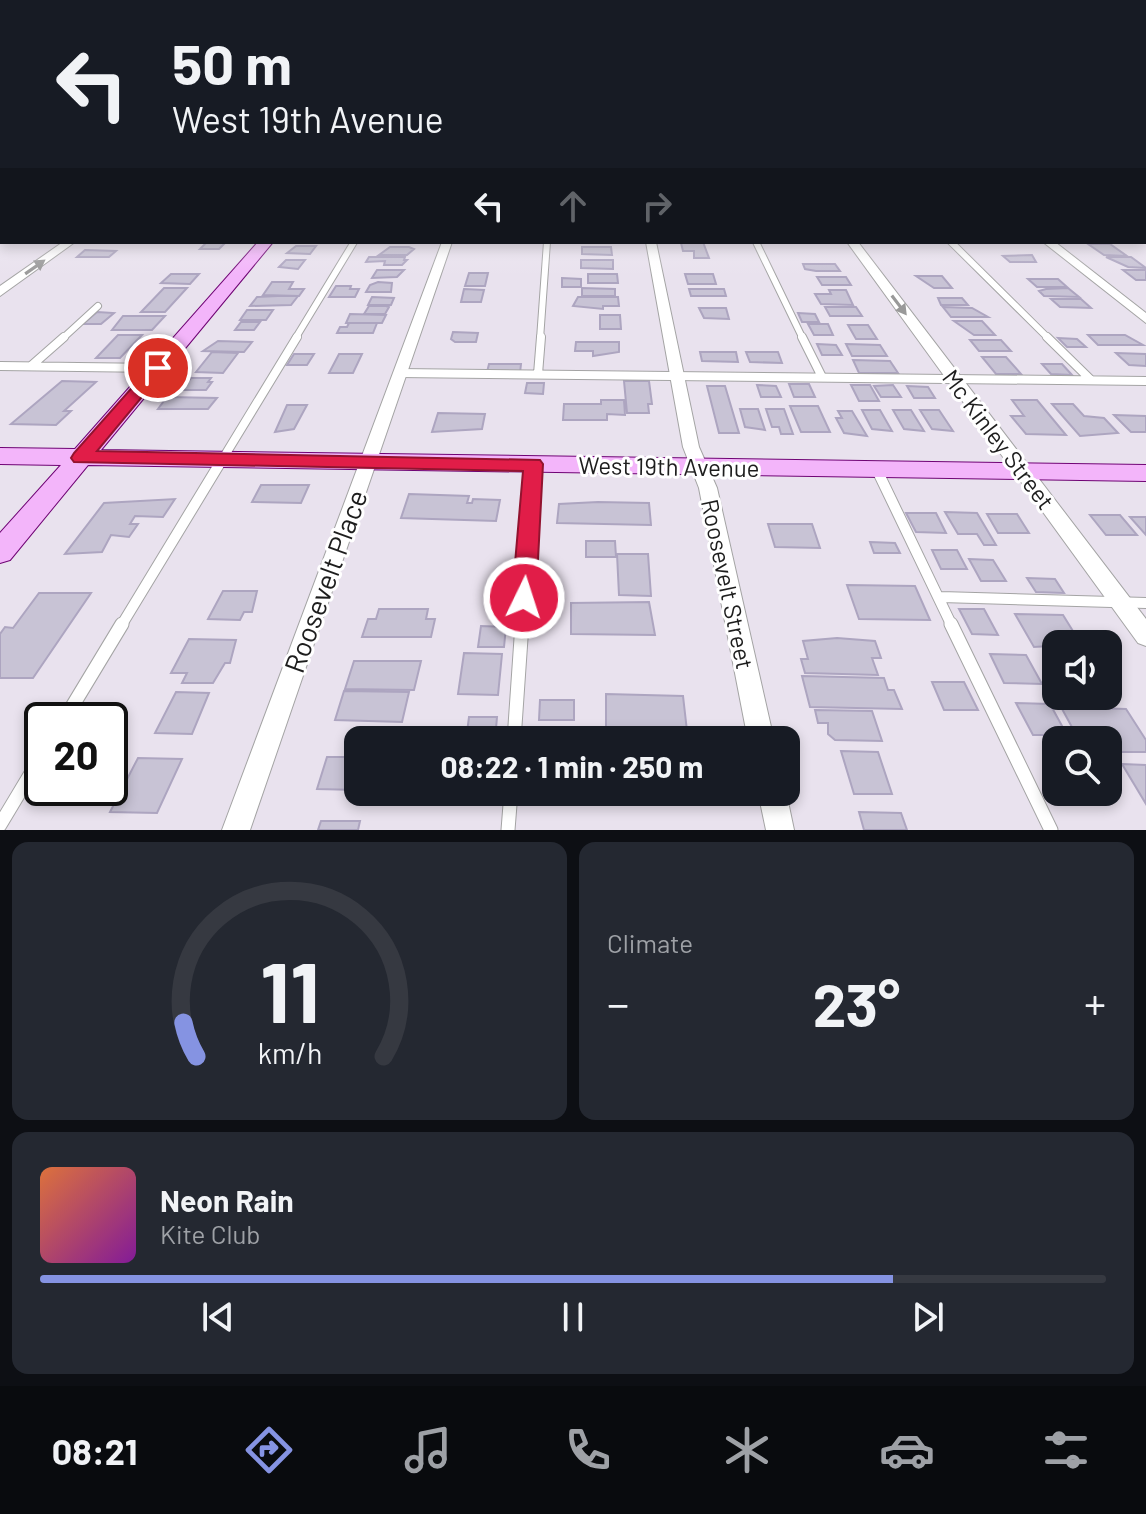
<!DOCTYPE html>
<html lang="en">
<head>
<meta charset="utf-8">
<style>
	body { margin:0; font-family:Barlow,sans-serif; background:#242831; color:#f1f3f6; height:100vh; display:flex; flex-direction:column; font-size:30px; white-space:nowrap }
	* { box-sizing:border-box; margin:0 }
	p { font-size:26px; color:#9ea1a6 }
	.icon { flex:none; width:44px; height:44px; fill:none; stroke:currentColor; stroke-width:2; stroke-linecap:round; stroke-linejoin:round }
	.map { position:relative; height:830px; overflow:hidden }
	.drawer { display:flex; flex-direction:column; gap:12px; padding:12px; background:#0d0f14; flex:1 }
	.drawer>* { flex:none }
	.guide { position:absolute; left:0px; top:0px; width:1146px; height:244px; box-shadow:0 4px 12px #0003; background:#171b24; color:#f1f3f6; overflow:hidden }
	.controls { position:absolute; left:1042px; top:630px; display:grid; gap:16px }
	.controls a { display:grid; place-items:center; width:80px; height:80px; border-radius:16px; background:#171b24; box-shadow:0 4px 12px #0003; font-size:40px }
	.speed { position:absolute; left:24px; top:702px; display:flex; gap:16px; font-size:40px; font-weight:700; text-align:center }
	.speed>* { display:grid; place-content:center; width:104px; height:104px; border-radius:50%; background:#171b24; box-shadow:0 4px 12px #0003; line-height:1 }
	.speed .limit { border:4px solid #111; border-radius:12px; background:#fff; color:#111 }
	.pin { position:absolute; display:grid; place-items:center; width:68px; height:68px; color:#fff; margin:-34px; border:4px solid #fff; border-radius:50%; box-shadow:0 2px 8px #0007 }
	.me { position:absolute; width:88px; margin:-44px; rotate:4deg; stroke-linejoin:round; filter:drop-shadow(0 0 6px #0008) }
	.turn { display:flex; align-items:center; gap:28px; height:168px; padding:0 40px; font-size:36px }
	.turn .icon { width:104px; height:104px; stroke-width:2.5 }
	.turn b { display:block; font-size:56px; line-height:68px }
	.lanes { display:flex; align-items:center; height:76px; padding:0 40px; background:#0003; justify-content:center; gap:40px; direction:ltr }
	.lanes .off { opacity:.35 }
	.big { font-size:60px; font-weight:700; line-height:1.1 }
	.drawer .card { flex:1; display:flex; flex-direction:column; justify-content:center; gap:12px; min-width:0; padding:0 28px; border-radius:16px; background:#242831 }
	.drawer .dial { align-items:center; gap:0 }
	.dial svg { height:208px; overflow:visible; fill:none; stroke:#363941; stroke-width:7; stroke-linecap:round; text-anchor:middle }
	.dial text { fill:#f1f3f6; stroke:none }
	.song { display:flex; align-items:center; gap:24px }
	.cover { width:96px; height:96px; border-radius:12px; background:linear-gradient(135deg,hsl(20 70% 55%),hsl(290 70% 35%)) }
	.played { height:8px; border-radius:4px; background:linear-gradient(90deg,#8593e2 80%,#363941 80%) }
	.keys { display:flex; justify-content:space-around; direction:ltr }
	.heat { display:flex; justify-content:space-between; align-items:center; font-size:44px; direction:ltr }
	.drawer .tiles { flex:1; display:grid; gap:12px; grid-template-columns:1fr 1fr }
	.card:last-child { grid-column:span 2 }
	.trip { position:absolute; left:344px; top:726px; width:456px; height:80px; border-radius:16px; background:#171b24; box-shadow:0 4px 12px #0003; font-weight:700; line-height:80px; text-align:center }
	.tab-bar { display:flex; height:128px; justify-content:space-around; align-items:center; background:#090b0e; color:#9ea1a6 }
	.tab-bar .icon { width:56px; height:56px }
	.tab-bar .on { color:#8593e2 }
	.tab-bar b { font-size:36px; color:#f1f3f6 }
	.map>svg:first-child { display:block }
</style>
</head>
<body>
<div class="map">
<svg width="1146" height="830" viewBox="0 0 1146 830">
	<rect width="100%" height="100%" fill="#e9e2ee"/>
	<path fill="#c8c3d5" stroke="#ada5c0" stroke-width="2" d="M226 242 219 249H200L206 243H197Z
		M703 242 709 258H694V251H683L681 243Z
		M1088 244H1110L1127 256 1104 255Z
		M296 246H316L310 254 287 253Z
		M390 247H409L414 249 407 255H379Z
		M582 247H611L612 255 582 254Z
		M85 250 116 251 109 257H77Z
		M1032 255 1036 262H1010L1003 256Z
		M369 257H405L404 260H407L402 265H384L385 261 366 262Z
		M1106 257H1131L1146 268 1128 267Z
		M286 260H305L298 269 279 267Z
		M581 260H613V269L581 268Z
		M803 264H835L840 271H816L805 269Z
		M377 270H404L397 277 372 278Z
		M1123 270H1146V280H1136Z
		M469 273H488L485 286H465Z
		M171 274H199L190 284 161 283Z
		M588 274H617L618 283H588Z
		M685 274H713L716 284H688Z
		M916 276H942L952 288H934Z
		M817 277H846L851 285H822Z
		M562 278 581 279V287H562Z
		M1028 279H1058L1067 287H1037Z
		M272 282H293L289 289H304L299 296 263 295Z
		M378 282 392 283 391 292H366L370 285Z
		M336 286H351L350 289H359L355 297H329Z
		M164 288H187L165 312H141Z
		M582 288 615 289V296H582Z
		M464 289 484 290 481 302H461Z
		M689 289H724L726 296H691Z
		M1046 289 1068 288 1079 297 1044 296 1039 291Z
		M829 290H846L853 305 821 304 815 294H831Z
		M278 296H298L291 305 250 306 257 297Z
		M372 297 394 298 391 305H368Z
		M578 297H618L619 306H603V309L573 306Z
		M938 298H962L968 305H941Z
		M1051 299H1081L1091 308 1060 307Z
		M369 306H386L389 307 385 314H364Z
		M825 307H856L862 316H830Z
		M943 307 972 308 988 317H951Z
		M699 308H726L729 319 704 318Z
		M247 310H273L266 320H240Z
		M97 312 114 313 101 324H83Z
		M798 313 815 314 819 322H802Z
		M350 314 386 315 382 323H346Z
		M600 315H620L621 329H600Z
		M123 316H165L152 330H112Z
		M954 321H982L995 335H974Z
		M241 322H260L254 330H235Z
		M349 323H377L373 333H337L340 327H347Z
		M808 324H828L833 335H814Z
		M848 325H868L877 339H856Z
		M453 332 478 333 476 342H455L451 339Z
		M118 335H142L120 358H96Z
		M1088 335H1125L1143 345H1098Z
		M1058 338 1077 339 1086 347H1067Z
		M970 340H1001L1011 351H979Z
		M218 341 252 342 244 352 203 351Z
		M576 342H619V352L593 356V351H575Z
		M817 344 836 345 842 355H822Z
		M846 344 880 345 887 356H852Z
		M212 352 238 353 223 373 196 372Z
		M700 352H736L738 362 702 361Z
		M746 352H778L782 363 750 362Z
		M1116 353 1146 354V366L1129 365Z
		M294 354H314L307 365H287Z
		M339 354H362L353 373H329Z
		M982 357H1006L1021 374H996Z
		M853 360 890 361 898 373H859Z
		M489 364H521L520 373 487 372Z
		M1042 364H1062L1072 375 1051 374Z
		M191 378H211L208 382H212L206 390H181Z
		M62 381 96 382 64 411H71L56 425 11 424Z
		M624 381H649L652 404H648L649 413H627Z
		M527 383H544L543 394 525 393Z
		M789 384H809L815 397H794Z
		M757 385 776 386 781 397H761Z
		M851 385H870L879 401H859Z
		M893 385 901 397H881L874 386Z
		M707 386H725L739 433H719Z
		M907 386 928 387 935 398H914Z
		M167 397 217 398 208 409H158Z
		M601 400H624L625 415 607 414V420H563L564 404H601Z
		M1012 400H1037L1066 435 1026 434 1011 416H1024Z
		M1052 404H1073L1084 416 1104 418 1118 433 1080 436Z
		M287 405H307L294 429 275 432Z
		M790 406H818L830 432H801Z
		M740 409H758L765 430 745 427Z
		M766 409H784L793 434H781L779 427H772Z
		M862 410H880L892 431 872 429Z
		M893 410H911L924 431 904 429Z
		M920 410H939L953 431 932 429Z
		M838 411H852L867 436 844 433 836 418H842Z
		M438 413 485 414 482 429 432 432Z
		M1114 415 1146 416V432H1131Z
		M261 485H309L301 503 252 502Z
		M409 494 469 496 467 503H472L473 499 500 500 496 521 401 518Z
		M175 499 163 517 135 516 130 524H138L129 537 111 535 102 552 65 554 104 503Z
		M598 502 649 503 651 525 557 523 559 504Z
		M945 512 977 513 996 545H984L977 534H958Z
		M906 513H936L946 533 916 532Z
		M987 514H1017L1029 533H998Z
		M1090 515H1120L1137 535H1106Z
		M1130 517H1146V535Z
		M768 524H812L820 548 775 547Z
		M586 541H615L616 557H586Z
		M870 542 895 543 900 553H874Z
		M932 550H957L967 569H941Z
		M617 554H648L651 596 619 595Z
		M969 559 993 560 1006 581H981Z
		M1027 578 1055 579 1064 593 1036 592Z
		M847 585 915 586 930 620 859 619Z
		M223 591H257L252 612H244L240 620 208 619Z
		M39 593H91L33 678H0V634L5 627 13 628Z
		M649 602 655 635 571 634V603Z
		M379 609H428L426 619H435L431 637H362L368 619H376Z
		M959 609H984L998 635 972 634Z
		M1015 614 1063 615 1081 644 1034 647Z
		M481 626 506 627 504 647H478Z
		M837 638 875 641 881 658H872L878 675 805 673 801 659H808L803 641Z
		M189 639 236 640 230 663H225L213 683H182L187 673H171Z
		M464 653 502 654 498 695 458 694Z
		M990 654 1026 655 1042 684 1004 683Z
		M354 661H421L414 690 345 689Z
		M802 676 884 678 888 690H894L902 709 810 707Z
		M932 682H964L978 710H944Z
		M344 691 409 692 402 722 335 720Z
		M176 692 209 693 192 734 155 733Z
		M606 694 683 696 687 731 606 729Z
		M540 700H574V720H539Z
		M1016 703 1050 704 1067 735H1033Z
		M1061 707 1126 709 1146 740V752H1108V740H1079Z
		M815 710 872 711 882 741 835 740 828 734V723H818Z
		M469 717H497L495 740H466Z
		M841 751 878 752 892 794H854Z
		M327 757H358V790L317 789Z
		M138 758 182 759 157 813 110 812Z
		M1122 764 1146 765V804Z
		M1060 792H1091L1098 805H1066Z
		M859 812 901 813 907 830H864Z
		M321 821H360L358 830H318Z"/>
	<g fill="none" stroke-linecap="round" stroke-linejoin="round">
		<defs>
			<path id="lane-far3" d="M756 242 803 339
				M951 242 1049 339
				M62 339 98 306
				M295 339 354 242
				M540 339 547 242"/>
			<path id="lane-far2" d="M802 337 822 377
				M1047 337 1091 380
				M0 366 157 368
				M31 366 64 337
				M399 373 1146 381
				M538 374 541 337
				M219 465 297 337"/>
			<path id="lane-far1" d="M877 470 952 626
				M941 597 1146 603
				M121 626 220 463
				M522 626 533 464"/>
			<path id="lane" d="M951 624 1051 830
				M64 720 122 624
				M514 740 522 624
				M0 825 42 755
				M508 830 511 792"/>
			<path id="street" d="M2 173V179L0 180V174Z
				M1144 184 1146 185V191L1144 190Z
				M0 210H2V216H0Z
				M1144 223H1146V229H1144Z
				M63 242H75L0 296V286Z
				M442 242H452L250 830H222Z
				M646 242H656L699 447 717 488 774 740H748L699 488 683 447Z
				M847 242H858L1146 619V646L1138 643Z
				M1043 242H1055L1146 313V323Z
				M758 792H786L794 830H766Z"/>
			<path id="secondary" d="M258 242H273L101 450 1146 465V481L88 465 10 560 0 563V533L61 465 0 464V448L75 449Z"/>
		</defs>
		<use href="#lane-far3" stroke="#a4a4a4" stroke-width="8"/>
		<use href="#lane-far2" stroke="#a4a4a4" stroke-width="10"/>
		<use href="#lane-far1" stroke="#a4a4a4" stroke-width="12"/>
		<use href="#lane" stroke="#a4a4a4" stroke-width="15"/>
		<use href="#street" stroke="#a4a4a4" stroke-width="2"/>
		<use href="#secondary" stroke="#6f0474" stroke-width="2"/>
		<use href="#lane-far3" stroke="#fff" stroke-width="6"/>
		<use href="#lane-far2" stroke="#fff" stroke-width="8"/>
		<use href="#lane-far1" stroke="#fff" stroke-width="10"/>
		<use href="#lane" stroke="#fff" stroke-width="13"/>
		<use href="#street" fill="#fff" fill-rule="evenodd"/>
		<use href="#secondary" fill="#f3b5fa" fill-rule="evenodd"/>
	</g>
	<defs><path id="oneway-solid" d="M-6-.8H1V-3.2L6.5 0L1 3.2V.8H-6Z" transform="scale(2)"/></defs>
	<g fill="#999">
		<use href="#oneway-solid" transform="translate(35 267) rotate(-35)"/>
		<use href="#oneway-solid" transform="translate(899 305) rotate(53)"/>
	</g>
	<linearGradient id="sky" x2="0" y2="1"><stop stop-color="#a1c4cc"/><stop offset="0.58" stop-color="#f5f2f7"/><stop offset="1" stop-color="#f5f2f7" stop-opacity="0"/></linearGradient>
	<rect width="1146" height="276" fill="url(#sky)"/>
	<path fill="#e11d48" stroke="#92132f" stroke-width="2" d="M158 363 166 368 97 451 540 460 543 464 536 598 533 605 524 608 516 605 512 598 523 471 74 462 71 458 74 453 152 365Z"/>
	<g text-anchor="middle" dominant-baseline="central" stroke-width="6" stroke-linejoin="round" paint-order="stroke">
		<g font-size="24" fill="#1d1d1d" stroke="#fff">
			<text transform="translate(999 439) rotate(53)">Mc Kinley Street</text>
			<text transform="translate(669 466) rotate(1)">West 19th Avenue</text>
			<text transform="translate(728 584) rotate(78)">Roosevelt Street</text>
		</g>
		<g font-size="28" fill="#1d1d1d" stroke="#fff">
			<text transform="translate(325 581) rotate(-70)">Roosevelt Place</text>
		</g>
	</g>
</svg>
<div class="controls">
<a><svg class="icon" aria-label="sound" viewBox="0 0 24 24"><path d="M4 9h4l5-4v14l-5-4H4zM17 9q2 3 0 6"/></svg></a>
<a><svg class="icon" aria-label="search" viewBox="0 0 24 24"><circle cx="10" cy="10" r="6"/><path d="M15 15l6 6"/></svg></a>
</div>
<div class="speed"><div class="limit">20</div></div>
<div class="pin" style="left:158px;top:368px;background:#d93025"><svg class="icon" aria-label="arrive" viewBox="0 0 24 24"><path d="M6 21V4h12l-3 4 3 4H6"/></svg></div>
<svg class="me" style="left:524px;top:598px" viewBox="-20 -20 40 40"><circle r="17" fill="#e11d48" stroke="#fff" stroke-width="3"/><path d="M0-11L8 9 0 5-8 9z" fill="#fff"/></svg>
<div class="trip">08:22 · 1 min · 250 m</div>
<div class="guide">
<div class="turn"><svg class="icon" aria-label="left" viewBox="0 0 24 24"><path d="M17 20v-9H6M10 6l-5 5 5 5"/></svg><div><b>50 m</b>West 19th Avenue</div></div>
<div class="lanes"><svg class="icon" aria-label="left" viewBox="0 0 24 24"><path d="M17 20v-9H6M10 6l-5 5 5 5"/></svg><svg class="icon off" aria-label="ahead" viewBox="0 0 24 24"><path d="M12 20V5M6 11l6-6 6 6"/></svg><svg class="icon off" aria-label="right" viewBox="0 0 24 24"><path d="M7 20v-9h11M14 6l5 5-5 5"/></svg></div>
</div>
</div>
<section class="drawer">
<div class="tiles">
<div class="card dial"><svg viewBox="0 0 100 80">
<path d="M14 69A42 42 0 1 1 86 69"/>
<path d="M14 69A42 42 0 0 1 9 56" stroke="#8593e2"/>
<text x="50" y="56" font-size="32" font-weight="700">11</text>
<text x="50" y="72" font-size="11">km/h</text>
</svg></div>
<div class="card"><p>Climate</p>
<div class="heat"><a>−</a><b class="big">23°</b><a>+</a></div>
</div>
<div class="card">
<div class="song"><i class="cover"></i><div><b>Neon Rain</b><p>Kite Club</p></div></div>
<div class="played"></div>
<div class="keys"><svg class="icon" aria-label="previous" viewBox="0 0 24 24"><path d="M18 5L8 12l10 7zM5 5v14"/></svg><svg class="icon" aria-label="pause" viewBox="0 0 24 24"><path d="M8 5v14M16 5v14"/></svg><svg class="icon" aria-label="next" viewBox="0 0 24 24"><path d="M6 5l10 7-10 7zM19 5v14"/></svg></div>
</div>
</div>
</section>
<nav class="tab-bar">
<b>08:21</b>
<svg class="icon on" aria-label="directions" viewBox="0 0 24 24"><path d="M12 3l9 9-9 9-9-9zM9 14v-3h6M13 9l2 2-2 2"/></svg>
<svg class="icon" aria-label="music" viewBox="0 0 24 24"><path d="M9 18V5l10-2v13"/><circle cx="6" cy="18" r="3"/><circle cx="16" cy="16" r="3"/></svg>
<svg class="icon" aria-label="phone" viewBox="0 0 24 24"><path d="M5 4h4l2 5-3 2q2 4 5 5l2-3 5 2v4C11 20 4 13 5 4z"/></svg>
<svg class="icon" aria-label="climate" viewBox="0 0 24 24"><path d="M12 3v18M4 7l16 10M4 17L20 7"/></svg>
<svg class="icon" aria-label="car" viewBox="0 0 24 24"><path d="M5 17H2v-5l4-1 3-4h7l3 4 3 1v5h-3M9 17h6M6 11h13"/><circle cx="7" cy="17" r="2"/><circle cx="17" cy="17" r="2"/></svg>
<svg class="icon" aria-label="filters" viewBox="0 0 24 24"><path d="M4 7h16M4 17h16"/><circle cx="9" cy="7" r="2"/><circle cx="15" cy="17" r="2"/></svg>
</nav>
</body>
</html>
